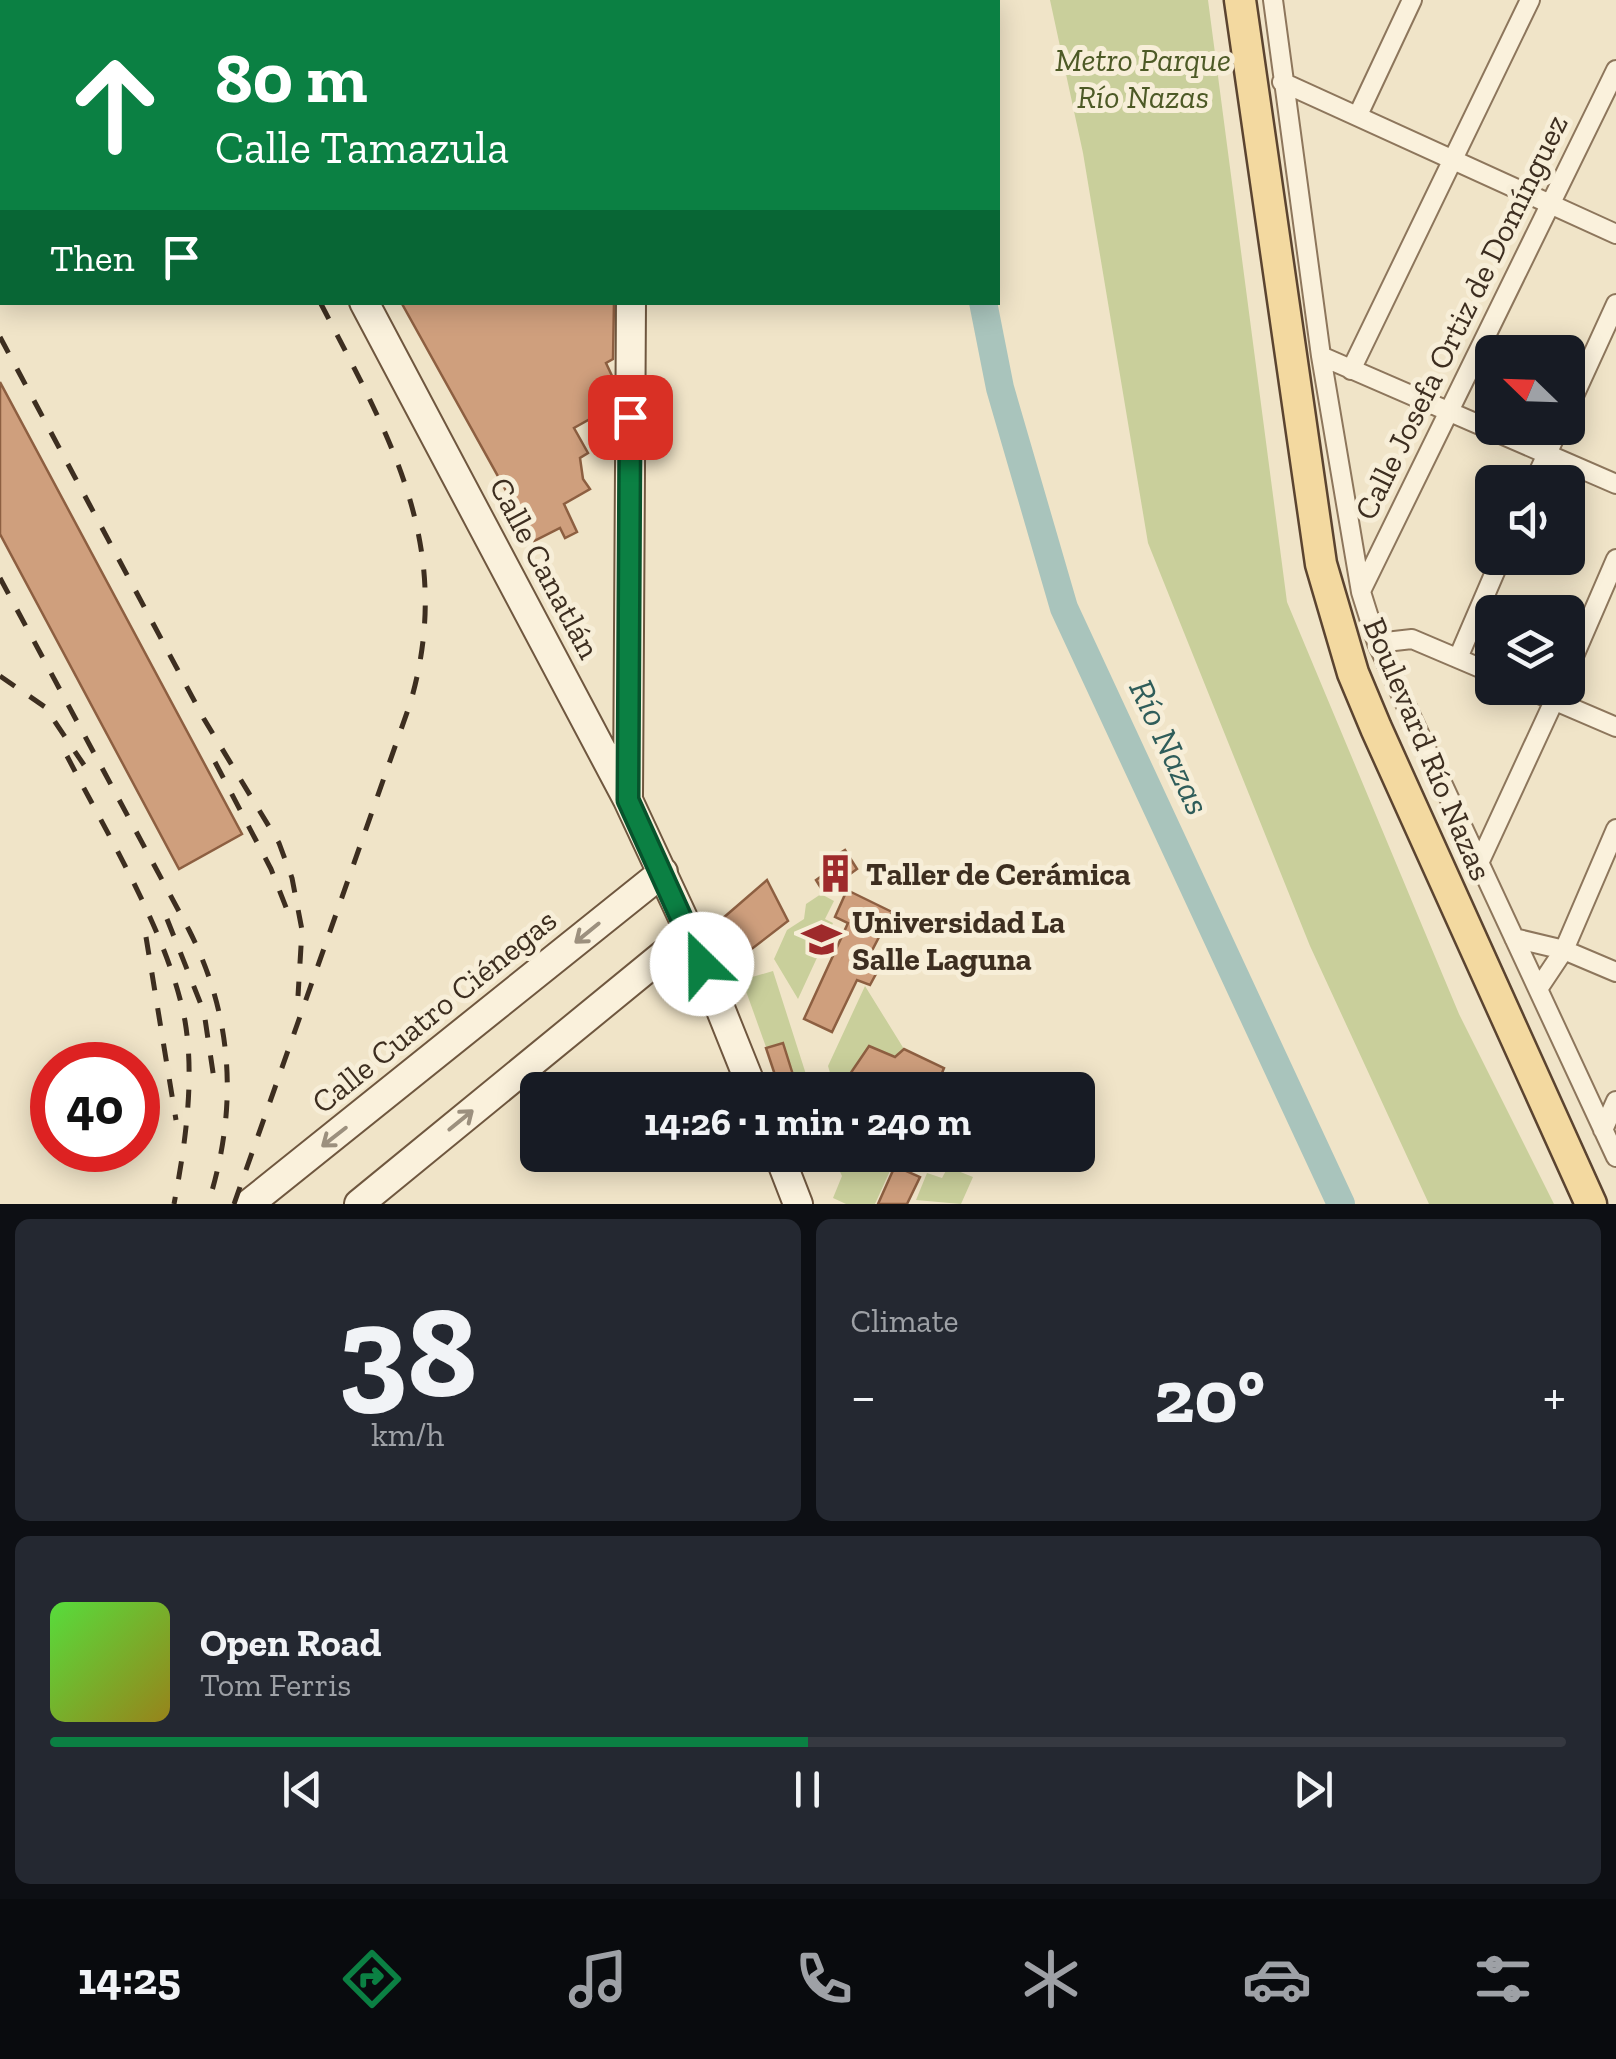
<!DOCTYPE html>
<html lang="en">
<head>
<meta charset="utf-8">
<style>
	body { margin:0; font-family:"Zilla Slab",serif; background:#242831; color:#f1f3f6; height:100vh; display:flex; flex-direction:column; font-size:38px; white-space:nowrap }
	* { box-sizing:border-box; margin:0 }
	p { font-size:32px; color:#9ea1a6 }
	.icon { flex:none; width:55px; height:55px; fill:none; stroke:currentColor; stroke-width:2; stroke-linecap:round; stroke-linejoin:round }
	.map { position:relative; height:1204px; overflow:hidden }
	.side { display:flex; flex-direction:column; gap:15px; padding:15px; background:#0d0f14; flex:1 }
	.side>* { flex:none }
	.hud { position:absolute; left:0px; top:0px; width:1000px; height:305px; box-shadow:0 5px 25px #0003; background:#0b8043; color:#fff; overflow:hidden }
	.needle { width:65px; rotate:293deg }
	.buttons { position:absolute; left:1475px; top:335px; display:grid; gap:20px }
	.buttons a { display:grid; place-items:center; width:110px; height:110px; border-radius:15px; background:#171b24; box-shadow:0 5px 25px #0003; font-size:50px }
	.speed { position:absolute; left:30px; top:1042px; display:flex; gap:20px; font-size:50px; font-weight:700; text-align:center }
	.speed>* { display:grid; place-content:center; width:130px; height:130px; border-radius:50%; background:#171b24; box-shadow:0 5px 25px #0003; line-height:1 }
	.speed .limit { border:15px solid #d22; background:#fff; color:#111 }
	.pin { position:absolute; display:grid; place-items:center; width:85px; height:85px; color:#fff; margin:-42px; border-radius:20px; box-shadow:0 5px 15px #0006 }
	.me { position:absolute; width:110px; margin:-55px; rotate:337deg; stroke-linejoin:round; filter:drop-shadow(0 0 8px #0008) }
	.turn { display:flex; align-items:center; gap:35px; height:210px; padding:0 50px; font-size:45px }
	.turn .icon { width:130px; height:130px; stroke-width:2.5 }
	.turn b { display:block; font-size:70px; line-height:85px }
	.then { display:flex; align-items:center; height:95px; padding:0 50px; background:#0003; gap:20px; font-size:38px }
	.big { font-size:75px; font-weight:700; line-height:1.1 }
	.side .widget { flex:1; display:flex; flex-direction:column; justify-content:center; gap:15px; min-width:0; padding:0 35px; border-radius:15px; background:#242831 }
	.side .dial { align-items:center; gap:0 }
	.dial b { font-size:130px; line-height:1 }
	.song { display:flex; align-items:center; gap:30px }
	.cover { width:120px; height:120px; border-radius:15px; background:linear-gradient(135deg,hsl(110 70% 55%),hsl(50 70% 35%)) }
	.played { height:10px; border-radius:5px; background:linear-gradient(90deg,#0b8043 50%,#363941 50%) }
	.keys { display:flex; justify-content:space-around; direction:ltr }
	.heat { display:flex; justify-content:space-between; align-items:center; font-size:55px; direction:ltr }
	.side .tiles { flex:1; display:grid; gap:15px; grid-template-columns:1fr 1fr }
	.widget:last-child { grid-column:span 2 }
	.trip { position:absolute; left:520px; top:1072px; width:575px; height:100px; border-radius:15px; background:#171b24; box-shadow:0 5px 25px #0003; font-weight:700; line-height:100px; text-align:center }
	.dock { display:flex; height:160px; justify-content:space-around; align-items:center; background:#090b0e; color:#9ea1a6 }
	.dock .icon { width:70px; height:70px }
	.dock .selected { color:#0b8043 }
	.dock b { font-size:45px; color:#f1f3f6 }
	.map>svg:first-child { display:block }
</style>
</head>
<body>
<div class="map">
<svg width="1616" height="1204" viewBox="0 0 1616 1204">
	<rect width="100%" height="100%" fill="#f0e4c8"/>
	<path fill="#c9cf9b" d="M1050 0H1208L1287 602 1459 1014 1554 1204H1429L1310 946 1148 543 1083 153Z
		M821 894 834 901 825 919 833 923 798 999 774 959 787 930 804 919 806 904Z
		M773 971 811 1090H798L783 1044 766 1047 742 980Z
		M865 986 904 1049 895 1057 869 1046 863 1061 851 1071 848 1090H835L828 1066Z
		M832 1155H879L894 1162 875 1204H846L833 1198 842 1176Z
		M948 1167 973 1177 961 1204 916 1200 927 1173 942 1178Z"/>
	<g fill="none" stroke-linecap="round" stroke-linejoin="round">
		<path stroke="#a9c4bc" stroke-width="28" d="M921 0 922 2
			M983 302 1000 388 1064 608 1341 1204"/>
	</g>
	<path fill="#cf9f7d" stroke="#8d5f41" stroke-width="2.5" d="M401 302H614L613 359 606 363 613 378V406L574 428 588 453 580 458 583 479 590 489 564 504 577 532 565 538 560 528 534 541Z
		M0 382 242 834 179 869 0 534Z
		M845 850 857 869 824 893 816 880 837 865 832 858Z
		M767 880 788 921 736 961 722 919Z
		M847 890 892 912 864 966 877 972 870 985 857 980 832 1032 804 1019 848 923 835 917Z
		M783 1043 794 1078 798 1090H780L766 1048Z
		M869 1046 895 1057 904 1049 944 1068 935 1090H851L848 1077Z
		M895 1166 920 1177 907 1204H878Z"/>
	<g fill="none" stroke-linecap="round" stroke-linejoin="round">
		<defs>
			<path id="street" d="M1273 0 1321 356 1361 592 1377 643 1616 1157
				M1282 82 1616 234
				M1358 115 1412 0
				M1321 356 1616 484
				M1351 370 1530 0
				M1568 409 1616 304
				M1534 482 1559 428
				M1361 591 1616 70
				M1377 643 1412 639 1492 673
				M1458 658 1501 558
				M1568 670 1616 559
				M1525 688 1616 727
				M1480 861 1560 688
				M1514 938 1564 950 1616 972
				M1538 989 1564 950 1616 829
				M1603 1130 1616 1101"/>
			<path id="secondary" d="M204 0 205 2
				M631 0V2
				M364 302 628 800 690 933 753 1090
				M628 796 631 302
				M779 1155 798 1204
				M249 1204 663 872
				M359 1204 690 933"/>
			<path id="primary" d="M1240 0 1321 564 1353 673 1376 728 1591 1204"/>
		</defs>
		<use href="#street" stroke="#8d765c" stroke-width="22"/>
		<use href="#secondary" stroke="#6f573f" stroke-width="32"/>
		<use href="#primary" stroke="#5b4430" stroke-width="35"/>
		<use href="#street" stroke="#faf1dc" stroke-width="18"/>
		<use href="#secondary" stroke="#faf1dc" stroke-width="28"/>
		<use href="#primary" stroke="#f3d9a0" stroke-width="30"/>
		<path stroke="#3d2e20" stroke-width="5" stroke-dasharray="18 18" stroke-linecap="butt" d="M102 0 109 2
			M0 337 204 719 279 843 292 878 302 930 298 996
			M0 578 189 930C234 1019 238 1110 208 1204
			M0 676 45 707 84 765
			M67 756C107 834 169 935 185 1021 195 1080 185 1146 174 1204
			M215 762 271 869 289 915
			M167 919 204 1012 215 1086
			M146 937 176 1120
			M234 1204 410 704C456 547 390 438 320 302"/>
	</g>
	<defs><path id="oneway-shaft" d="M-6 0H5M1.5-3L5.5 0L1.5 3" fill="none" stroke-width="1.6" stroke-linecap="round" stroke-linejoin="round" transform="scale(2.5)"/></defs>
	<g stroke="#9c907e">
		<use href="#oneway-shaft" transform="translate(587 933) rotate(141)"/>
		<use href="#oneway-shaft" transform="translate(461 1120) rotate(-39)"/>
		<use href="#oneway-shaft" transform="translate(334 1137) rotate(142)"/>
	</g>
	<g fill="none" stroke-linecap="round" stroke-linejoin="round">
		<defs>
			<path id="route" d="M630 417 628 800 702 964"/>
		</defs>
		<use href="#route" stroke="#07532c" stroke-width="25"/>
		<use href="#route" stroke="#0b8043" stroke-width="18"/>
	</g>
	<defs>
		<symbol id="building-bare" viewBox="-9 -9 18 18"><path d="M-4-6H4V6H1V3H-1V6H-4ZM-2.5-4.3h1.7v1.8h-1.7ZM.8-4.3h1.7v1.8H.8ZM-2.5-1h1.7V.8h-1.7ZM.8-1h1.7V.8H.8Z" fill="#9e2a2b" stroke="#f7eed8" stroke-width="2.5" paint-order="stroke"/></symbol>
		<symbol id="university-bare" viewBox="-9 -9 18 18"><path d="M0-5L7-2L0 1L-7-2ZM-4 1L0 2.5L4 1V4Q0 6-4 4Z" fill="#9e2a2b" stroke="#f7eed8" stroke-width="2.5" paint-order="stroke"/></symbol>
	</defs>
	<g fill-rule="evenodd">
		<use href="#building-bare" x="808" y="846" width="55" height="55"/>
		<use href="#university-bare" x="794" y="912" width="55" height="55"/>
	</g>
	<g text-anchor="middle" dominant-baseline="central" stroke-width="10" stroke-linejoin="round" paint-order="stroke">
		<g font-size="32" font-style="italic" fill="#4d5a26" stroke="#f7eed8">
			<text x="1143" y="60">Metro Parque<tspan x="1143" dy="37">Río Nazas</tspan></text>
		</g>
		<g font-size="32" fill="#3d2e20" stroke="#f7eed8">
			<text transform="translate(1461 317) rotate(-64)">Calle Josefa Ortiz de Domínguez</text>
			<text transform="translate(545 568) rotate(62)">Calle Canatlán</text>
			<text transform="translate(1428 749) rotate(67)">Boulevard Río Nazas</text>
			<text transform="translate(434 1011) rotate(-39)">Calle Cuatro Ciénegas</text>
		</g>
		<g font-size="32" font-weight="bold" fill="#3d2e20" stroke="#f7eed8" text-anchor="start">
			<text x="866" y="874">Taller de Cerámica</text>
			<text x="852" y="922">Universidad La<tspan x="852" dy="37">Salle Laguna</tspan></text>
		</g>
		<g font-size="35" font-style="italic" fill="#2f5d5a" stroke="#f7eed8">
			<text transform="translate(1170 747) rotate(65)">Río Nazas</text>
		</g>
	</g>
</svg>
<div class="buttons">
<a><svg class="needle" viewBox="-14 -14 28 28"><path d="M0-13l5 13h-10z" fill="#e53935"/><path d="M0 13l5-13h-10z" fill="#9ea1a6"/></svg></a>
<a><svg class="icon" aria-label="sound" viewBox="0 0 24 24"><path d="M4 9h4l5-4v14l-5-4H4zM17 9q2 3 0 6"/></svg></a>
<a><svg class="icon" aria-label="layers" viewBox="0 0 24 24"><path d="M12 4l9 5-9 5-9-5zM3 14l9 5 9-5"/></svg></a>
</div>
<div class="speed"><div class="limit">40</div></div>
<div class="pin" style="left:630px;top:417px;background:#d93025"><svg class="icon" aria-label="arrive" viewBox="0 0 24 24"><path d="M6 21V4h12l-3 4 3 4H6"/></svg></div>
<svg class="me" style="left:702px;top:964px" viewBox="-20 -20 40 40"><circle r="19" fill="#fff"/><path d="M0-13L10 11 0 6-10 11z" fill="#0b8043"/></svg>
<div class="trip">14:26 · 1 min · 240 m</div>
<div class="hud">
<div class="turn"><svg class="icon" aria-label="ahead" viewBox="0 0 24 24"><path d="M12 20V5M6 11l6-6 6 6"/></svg><div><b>80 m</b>Calle Tamazula</div></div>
<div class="then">Then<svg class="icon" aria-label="arrive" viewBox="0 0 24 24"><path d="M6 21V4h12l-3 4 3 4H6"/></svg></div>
</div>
</div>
<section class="side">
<div class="tiles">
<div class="widget dial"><b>38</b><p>km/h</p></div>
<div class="widget"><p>Climate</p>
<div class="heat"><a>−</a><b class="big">20°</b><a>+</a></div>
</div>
<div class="widget">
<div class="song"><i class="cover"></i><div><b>Open Road</b><p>Tom Ferris</p></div></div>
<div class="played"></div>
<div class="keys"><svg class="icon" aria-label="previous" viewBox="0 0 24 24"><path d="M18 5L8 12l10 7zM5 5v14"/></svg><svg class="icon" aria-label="pause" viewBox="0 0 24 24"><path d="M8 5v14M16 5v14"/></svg><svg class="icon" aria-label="next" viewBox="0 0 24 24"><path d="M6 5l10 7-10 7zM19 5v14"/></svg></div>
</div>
</div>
</section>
<nav class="dock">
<b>14:25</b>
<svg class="icon selected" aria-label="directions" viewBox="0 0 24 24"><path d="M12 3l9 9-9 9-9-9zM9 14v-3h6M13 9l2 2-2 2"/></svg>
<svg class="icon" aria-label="music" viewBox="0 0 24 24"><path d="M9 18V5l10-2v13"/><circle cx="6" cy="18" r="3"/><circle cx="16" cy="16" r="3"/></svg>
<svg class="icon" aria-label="phone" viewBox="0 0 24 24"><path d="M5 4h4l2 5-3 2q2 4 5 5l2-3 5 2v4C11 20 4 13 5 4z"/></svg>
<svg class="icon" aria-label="climate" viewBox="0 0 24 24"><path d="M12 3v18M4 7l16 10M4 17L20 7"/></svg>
<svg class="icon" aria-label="car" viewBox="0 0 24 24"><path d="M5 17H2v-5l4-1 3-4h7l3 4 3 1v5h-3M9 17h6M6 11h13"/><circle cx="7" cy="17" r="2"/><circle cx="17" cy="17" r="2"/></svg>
<svg class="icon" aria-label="filters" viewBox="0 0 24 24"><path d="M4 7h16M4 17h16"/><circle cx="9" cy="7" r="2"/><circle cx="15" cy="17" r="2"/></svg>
</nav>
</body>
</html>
